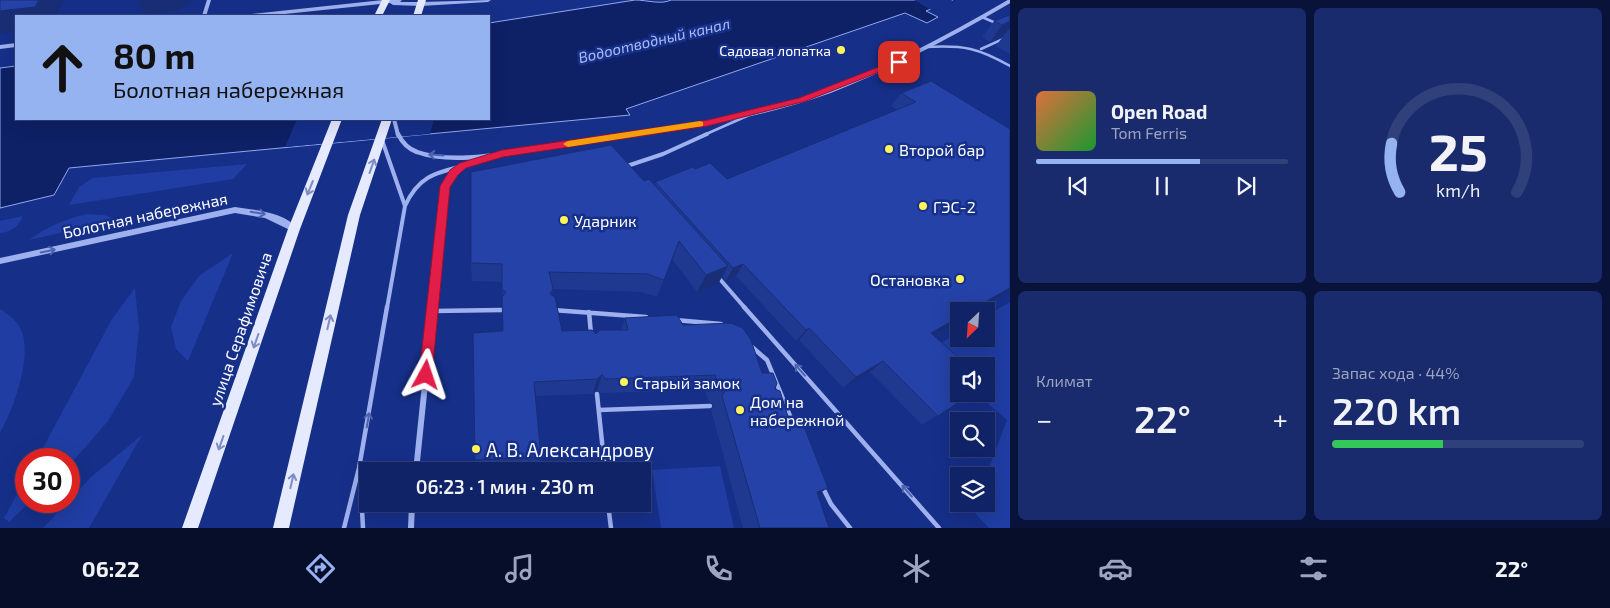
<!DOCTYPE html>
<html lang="ru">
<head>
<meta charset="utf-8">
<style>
	body { margin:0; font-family:"Exo 2",sans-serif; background:#192b6d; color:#f1f3f6; height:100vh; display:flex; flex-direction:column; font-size:19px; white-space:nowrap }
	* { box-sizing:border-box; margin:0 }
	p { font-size:16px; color:#9ca4c0 }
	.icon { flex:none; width:28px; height:28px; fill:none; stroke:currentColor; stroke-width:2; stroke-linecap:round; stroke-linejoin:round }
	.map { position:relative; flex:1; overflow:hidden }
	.sheet { display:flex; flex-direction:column; gap:8px; padding:8px; background:#091339; width:600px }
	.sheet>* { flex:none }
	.hud { position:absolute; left:15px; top:15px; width:475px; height:105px; border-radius:0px; box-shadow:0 5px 20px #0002,0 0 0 1px #30407b; background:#95b2f1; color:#111; overflow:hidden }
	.needle { width:32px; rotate:205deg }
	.tools { position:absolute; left:950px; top:302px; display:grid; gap:10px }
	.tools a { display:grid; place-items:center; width:45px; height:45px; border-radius:0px; background:#102367; box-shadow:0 5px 20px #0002,0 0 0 1px #30407b; font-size:25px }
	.speed { position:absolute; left:15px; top:448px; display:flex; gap:10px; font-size:25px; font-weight:700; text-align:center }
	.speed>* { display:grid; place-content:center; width:65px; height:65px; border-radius:50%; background:#102367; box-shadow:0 5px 20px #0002,0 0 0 1px #30407b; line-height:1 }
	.speed .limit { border:8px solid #d22; background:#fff; color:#111 }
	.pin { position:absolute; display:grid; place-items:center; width:42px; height:42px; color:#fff; margin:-21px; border-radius:10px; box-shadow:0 2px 8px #0006 }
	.me { position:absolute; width:55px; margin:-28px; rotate:5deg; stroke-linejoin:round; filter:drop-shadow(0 0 4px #0008) }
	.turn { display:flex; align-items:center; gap:18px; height:105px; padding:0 15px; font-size:22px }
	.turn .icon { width:65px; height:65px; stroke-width:2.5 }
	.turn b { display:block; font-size:35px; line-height:42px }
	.big { font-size:38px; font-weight:600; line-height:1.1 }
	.sheet .tile { flex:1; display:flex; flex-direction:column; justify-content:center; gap:8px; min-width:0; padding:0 18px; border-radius:8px; background:#192b6d }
	.sheet .dial { align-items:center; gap:0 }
	.dial svg { height:130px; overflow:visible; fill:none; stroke:#30407b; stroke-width:7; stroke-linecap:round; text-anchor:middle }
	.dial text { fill:#f1f3f6; stroke:none }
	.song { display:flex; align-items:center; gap:15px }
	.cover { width:60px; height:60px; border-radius:8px; background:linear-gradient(135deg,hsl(20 70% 55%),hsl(130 70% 35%)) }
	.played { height:5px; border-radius:2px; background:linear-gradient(90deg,#95b2f1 65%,#30407b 65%) }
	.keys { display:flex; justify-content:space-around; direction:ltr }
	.heat { display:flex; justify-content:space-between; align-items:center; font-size:28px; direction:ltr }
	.charge { height:8px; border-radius:4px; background:linear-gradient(90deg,#34c759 44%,#30407b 0) }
	.sheet .tiles { flex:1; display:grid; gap:8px; grid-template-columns:repeat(2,1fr) }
	.trip { position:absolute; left:359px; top:462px; width:292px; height:50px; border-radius:0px; background:#102367; box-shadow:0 5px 20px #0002,0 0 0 1px #30407b; font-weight:600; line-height:50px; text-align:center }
	.dock { display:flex; height:80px; justify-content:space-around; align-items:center; background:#060e29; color:#9ca4c0 }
	.dock .icon { width:35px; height:35px }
	.dock .on { color:#95b2f1 }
	.dock b { font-size:22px; color:#f1f3f6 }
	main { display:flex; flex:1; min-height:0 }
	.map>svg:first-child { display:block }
</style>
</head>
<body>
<main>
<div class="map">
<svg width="1010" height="528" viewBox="0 0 1010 528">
	<rect width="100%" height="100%" fill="#162f89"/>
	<path fill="#1f3da3" d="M247 164 233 179 69 205 79 187 93 178Z
		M87 214 104 215 119 220 29 240C48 226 65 219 87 214Z
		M23 216C19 226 12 232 0 233V221Z
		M233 253 188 361 176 349 171 327 181 301 199 276Z
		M135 288 139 328 134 377 108 421 69 466V459H37L112 319Z
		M1010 302V528H989L973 511 976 504H986V476L1007 420 977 394H986V366H959L928 351 959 332V339H986V316Z
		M0 309C10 315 20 323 23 335 30 363 14 408 0 433Z
		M142 435 89 528H43L91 477Z
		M720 466 734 528H661L652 470Z
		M26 478V501H31L9 522 4 518Z"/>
	<path fill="#0e2066" stroke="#90a8f1" d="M635 0C647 0 661 5 671 0H953L926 11 938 17 927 23 905 13 626 109 630 115 69 168 54 195 0 208V68L16 66V119H489V23Z"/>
	<path fill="#162f89" d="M914 0H951L955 2 933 11Z
		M297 119H434L430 134 285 147Z"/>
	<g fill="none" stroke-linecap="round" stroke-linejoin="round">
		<path stroke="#9eb1ee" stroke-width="2.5" d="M982 17 998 24
			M927 47C964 45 978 48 1010 66
			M981 49 1010 36
			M704 135 747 116"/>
		<path stroke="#9eb1ee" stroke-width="4" d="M382 140 405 206 387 308
			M627 166 663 154 707 134
			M405 206C418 177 434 173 463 166
			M718 277 745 308"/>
		<path stroke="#9eb1ee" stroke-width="4.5" d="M744 307 939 528
			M553 310 646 317
			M432 311 502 310
			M589 312 591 334
			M675 320 721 324
			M752 347 767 360 795 428
			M597 394 605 471
			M599 410 710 406
			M360 472 363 528
			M822 486 831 504 850 528
			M608 504 611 528
			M344 528 359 468 387 307"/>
		<path stroke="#9eb1ee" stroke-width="4" d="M204 16 209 0
			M394 119 398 135
			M630 135C698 126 766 114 830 91 893 67 952 35 1010 1"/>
		<path stroke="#9eb1ee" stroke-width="4.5" d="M398 134C402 142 408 149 417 152 453 165 506 153 543 148 575 143 607 139 639 134
			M433 308C435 286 440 192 449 179 459 165 476 161 492 156"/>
		<path stroke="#9eb1ee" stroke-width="6" d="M416 471 433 307
			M411 528 412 504"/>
		<path fill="#9eb1ee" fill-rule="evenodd" d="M383 0H402L400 2H421L491 0 488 2 421 6 393 5 390 3 266 16H249L252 14Z
			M16 43V47L0 49V45Z
			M235 207C255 210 285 212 298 229L294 232 265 218 235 213 0 264V258Z"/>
		<path fill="#e5eaff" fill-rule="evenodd" d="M382 0H390L382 16H374Z
			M418 0H426L421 16H413Z
			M332 119H342L300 229 198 528H182L288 229Z
			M382 119H392L360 215 289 528H273L348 215Z"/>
	</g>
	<path fill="#1f3990" d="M1010 15V54L996 46 1004 35 990 42 982 37 994 21Z
		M901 93 1010 129V291L975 311H959V321L934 335 971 394 922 425 870 372 843 388 799 340 796 341 736 276 726 281 722 276 718 284 697 292 672 259 657 297 641 292 553 289 552 295 562 331 596 334 621 330 625 318 683 325 762 373 775 389 790 423 818 494 829 528H743L711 410 714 405 709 402 705 390 601 393 597 390 593 394 535 396 541 457 539 469 477 471 475 460 503 331 502 282 472 281 471 263 644 181 654 185 655 182 695 169 727 179 897 110 891 106Z"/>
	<path fill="#192e76" d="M39 0H64L55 16H16V31L0 33V11Z
		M138 0H190L187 5 177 10 145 14Z
		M1010 21V29H1009L1004 35 990 42 1002 25Z
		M743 264 736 276 726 281 733 268Z
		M728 266 718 284 697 292 706 275Z
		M1010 288V291L975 311H969Z
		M959 317V321L917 345 931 333Z
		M809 328 799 340 796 341 806 330Z
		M883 361 870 372 843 388 856 377Z
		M602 375 597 390 593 394 597 379Z
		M828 488 810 499 817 492Z"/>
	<path fill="#2442a8" stroke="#192e76" d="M0 0H39L35 7 0 11Z
		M1010 15V21L1002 25 994 21Z
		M931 81 1010 129V288L969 311H959V317L931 333 968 366H959V394H971L938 416 883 361 856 377 809 328 806 330 743 264 733 268 655 182 693 167 695 169 710 163 727 179 916 102 901 93Z
		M611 145 644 181 649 179 728 266 706 275 679 241 664 280 647 274 549 272 553 289 550 294 555 297 562 331 592 330 596 334 600 330H628L625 318 677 315 683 325 731 323 743 328 751 340 762 373H773L777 383 775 389 780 391 790 423 803 424 828 488 817 492 829 528H760L722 396 725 391 719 387 715 375 606 379 602 375 597 379 534 382 541 457 475 460 473 333 503 331 502 297 506 292 502 289V264L471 263V172Z"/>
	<defs><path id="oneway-shaft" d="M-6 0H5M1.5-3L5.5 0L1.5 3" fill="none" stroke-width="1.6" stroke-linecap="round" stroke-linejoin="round" transform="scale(1.25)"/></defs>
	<g stroke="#4c63b1">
		<use href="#oneway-shaft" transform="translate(436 155) rotate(-176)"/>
		<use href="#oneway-shaft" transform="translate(258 213) rotate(10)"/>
		<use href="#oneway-shaft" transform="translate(48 251) rotate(-12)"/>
		<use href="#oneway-shaft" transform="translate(800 370) rotate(-131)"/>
		<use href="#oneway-shaft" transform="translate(368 420) rotate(-80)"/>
		<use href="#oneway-shaft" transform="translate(907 491) rotate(-131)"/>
	</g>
	<g stroke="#7e8cc4">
		<use href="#oneway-shaft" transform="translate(372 166) rotate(-71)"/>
		<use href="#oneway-shaft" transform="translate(310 188) rotate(112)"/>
		<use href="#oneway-shaft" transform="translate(329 322) rotate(-77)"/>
		<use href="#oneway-shaft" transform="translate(256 341) rotate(109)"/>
		<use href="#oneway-shaft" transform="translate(221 443) rotate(109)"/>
		<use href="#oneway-shaft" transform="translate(292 481) rotate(-77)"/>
	</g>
	<path fill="#e11d48" stroke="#92132f" d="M899 59 904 62 902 63 806 101 708 126 503 157 466 168 458 175 450 187 432 375 430 379 426 381 421 379 419 375 440 186 450 170 460 163 502 150 708 120 799 98Z"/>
	<path fill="#f59e0b" d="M700 121 703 122V126L568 147 563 144 568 141Z"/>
	<g fill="#fff45b" stroke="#162f89" stroke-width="2">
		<circle cx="841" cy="50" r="5"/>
		<circle cx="889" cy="149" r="5"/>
		<circle cx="923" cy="206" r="5"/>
		<circle cx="564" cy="220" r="5"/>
		<circle cx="960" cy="279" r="5"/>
		<circle cx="624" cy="382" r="5"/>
		<circle cx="740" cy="410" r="5"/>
		<circle cx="476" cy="449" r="5"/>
	</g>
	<g text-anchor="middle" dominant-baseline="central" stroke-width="5" stroke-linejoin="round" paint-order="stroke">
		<g font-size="14" fill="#fff" stroke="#162f89" text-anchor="end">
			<text x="831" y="50">Садовая лопатка</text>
		</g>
		<g font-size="15" font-style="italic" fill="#aabcf6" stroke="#162f89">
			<text transform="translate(654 40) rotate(-13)">Водоотводный канал</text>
		</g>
		<g font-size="16" fill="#fff" stroke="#162f89" text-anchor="start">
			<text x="899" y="149">Второй бар</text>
			<text x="933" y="206">ГЭС-2</text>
			<text x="574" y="220">Ударник</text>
			<text x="950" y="279" text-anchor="end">Остановка</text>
			<text x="634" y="382">Старый замок</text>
			<text x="750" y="401">Дом на<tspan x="750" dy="18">набережной</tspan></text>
		</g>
		<g font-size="16" fill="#fff" stroke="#162f89">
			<text transform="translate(145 215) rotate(-12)">Болотная набережная</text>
			<text transform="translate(240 329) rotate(-71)">улица Серафимовича</text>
		</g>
		<g font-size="19" fill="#fff" stroke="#162f89" text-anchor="start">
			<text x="486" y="449">А. В. Александрову</text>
		</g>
	</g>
</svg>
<div class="tools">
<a><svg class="needle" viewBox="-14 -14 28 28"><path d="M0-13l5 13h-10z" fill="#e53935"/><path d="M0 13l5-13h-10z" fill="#9ca4c0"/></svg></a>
<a><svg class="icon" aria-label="sound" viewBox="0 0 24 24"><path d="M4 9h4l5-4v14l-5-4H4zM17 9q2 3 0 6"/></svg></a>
<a><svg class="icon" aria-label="search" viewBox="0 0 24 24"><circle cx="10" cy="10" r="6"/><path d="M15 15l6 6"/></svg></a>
<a><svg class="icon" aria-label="layers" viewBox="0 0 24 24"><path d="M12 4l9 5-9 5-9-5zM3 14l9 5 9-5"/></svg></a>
</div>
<div class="speed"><div class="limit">30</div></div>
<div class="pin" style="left:899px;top:62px;background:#d93025"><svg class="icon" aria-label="arrive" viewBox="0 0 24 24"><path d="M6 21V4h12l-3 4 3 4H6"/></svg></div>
<svg class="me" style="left:426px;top:375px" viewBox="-20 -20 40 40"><path d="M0-17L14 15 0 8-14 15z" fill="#e11d48" stroke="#fff" stroke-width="4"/></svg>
<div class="trip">06:23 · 1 мин · 230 m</div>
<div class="hud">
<div class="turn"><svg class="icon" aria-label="ahead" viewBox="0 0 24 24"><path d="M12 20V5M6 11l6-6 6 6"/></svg><div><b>80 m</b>Болотная набережная</div></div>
</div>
</div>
<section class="sheet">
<div class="tiles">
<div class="tile">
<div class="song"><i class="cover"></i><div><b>Open Road</b><p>Tom Ferris</p></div></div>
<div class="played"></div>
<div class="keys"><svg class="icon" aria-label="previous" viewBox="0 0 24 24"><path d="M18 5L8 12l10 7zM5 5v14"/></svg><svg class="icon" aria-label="pause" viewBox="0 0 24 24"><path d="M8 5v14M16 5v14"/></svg><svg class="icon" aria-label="next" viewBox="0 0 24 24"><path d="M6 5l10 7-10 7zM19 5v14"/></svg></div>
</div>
<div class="tile dial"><svg viewBox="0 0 100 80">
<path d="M14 69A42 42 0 1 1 86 69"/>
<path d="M14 69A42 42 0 0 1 9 39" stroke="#95b2f1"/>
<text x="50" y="56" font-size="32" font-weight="700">25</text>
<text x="50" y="72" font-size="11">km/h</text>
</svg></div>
<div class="tile"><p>Климат</p>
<div class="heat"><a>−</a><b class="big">22°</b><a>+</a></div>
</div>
<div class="tile"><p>Запас хода · 44%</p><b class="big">220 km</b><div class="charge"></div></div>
</div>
</section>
</main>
<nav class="dock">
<b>06:22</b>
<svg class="icon on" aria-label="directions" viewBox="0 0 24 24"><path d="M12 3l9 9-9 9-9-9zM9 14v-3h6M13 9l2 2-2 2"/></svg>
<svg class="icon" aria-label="music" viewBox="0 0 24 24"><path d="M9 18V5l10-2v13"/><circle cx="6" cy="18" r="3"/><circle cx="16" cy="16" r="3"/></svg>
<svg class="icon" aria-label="phone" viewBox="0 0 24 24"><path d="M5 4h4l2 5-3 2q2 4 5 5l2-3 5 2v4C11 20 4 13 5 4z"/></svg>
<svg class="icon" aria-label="climate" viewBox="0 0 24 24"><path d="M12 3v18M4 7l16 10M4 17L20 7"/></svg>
<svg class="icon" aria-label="car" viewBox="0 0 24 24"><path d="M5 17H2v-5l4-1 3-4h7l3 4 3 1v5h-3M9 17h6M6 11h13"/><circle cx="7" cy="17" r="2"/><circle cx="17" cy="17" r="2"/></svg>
<svg class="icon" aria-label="filters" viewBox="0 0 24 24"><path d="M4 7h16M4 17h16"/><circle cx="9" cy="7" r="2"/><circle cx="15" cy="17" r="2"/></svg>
<b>22°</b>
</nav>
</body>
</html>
